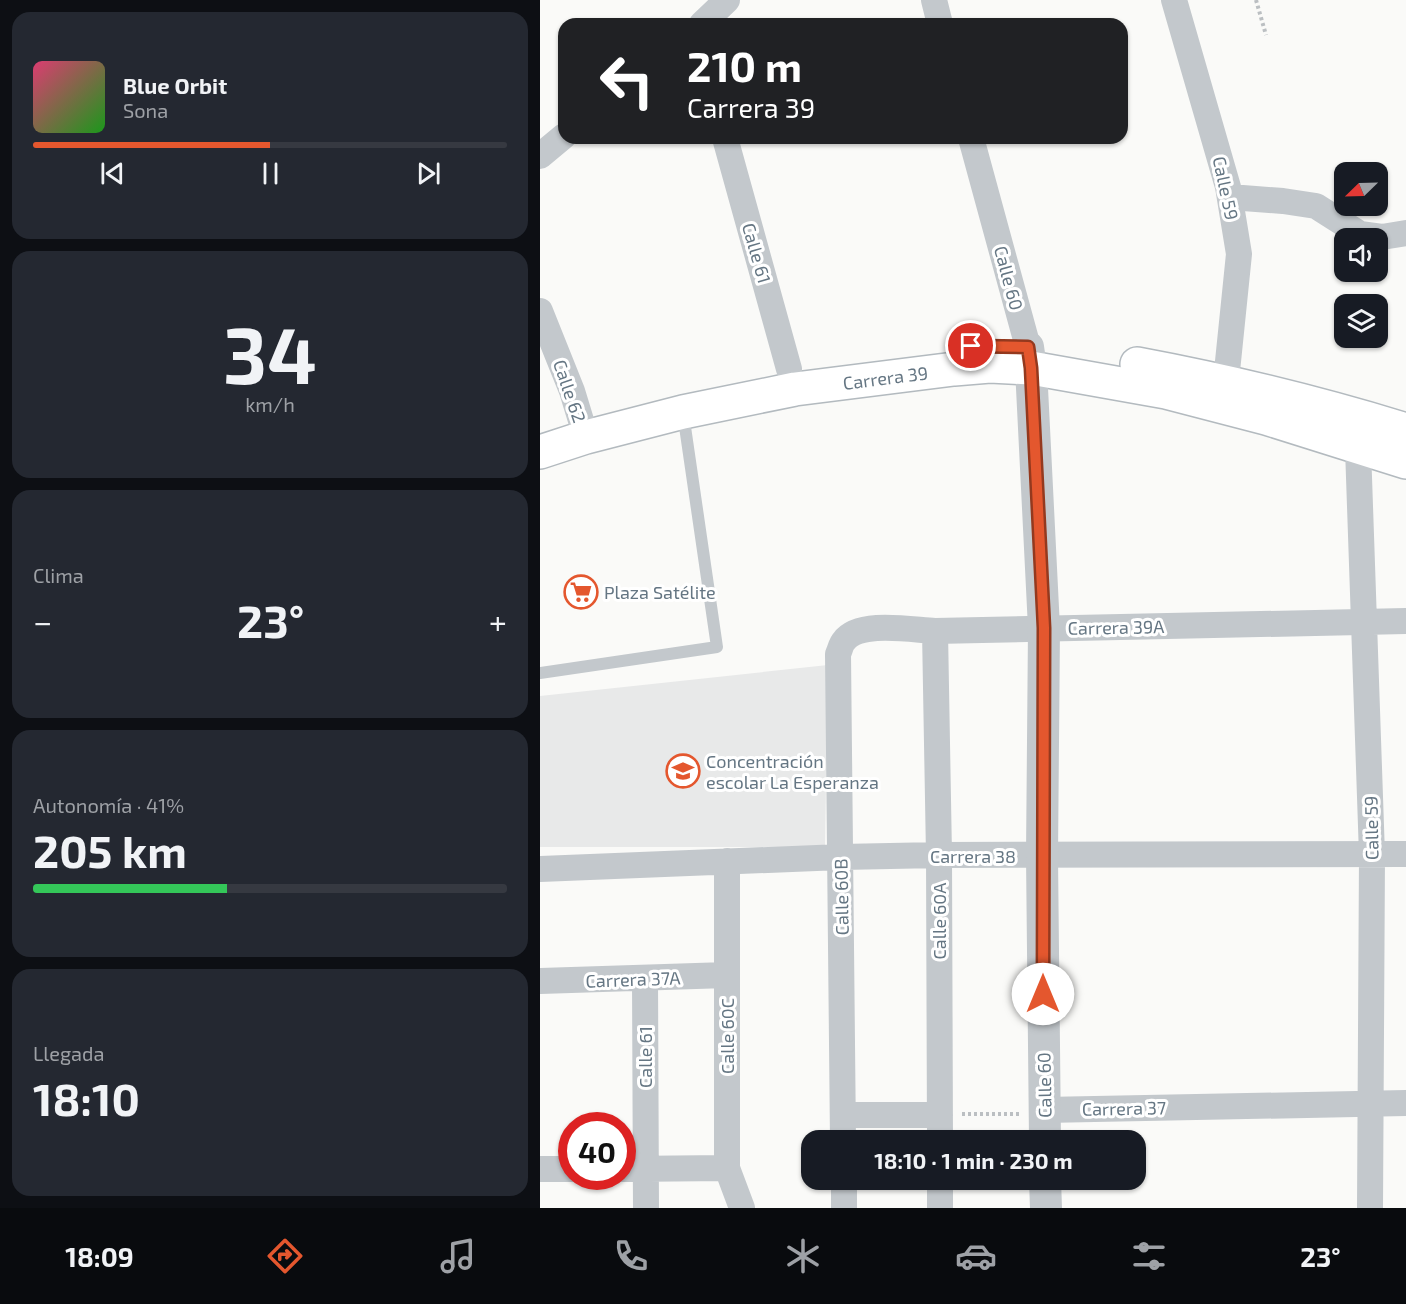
<!DOCTYPE html>
<html lang="es">
<head>
<meta charset="utf-8">
<style>
	body { margin:0; font-family:"Exo 2",sans-serif; background:#242831; color:#f1f3f6; height:100vh; display:flex; flex-direction:column; font-size:22px; white-space:nowrap }
	* { box-sizing:border-box; margin:0 }
	p { font-size:20px; color:#9ea1a6 }
	.icon { flex:none; width:33px; height:33px; fill:none; stroke:currentColor; stroke-width:2; stroke-linecap:round; stroke-linejoin:round }
	.map { position:relative; flex:1; overflow:hidden }
	.side { display:flex; flex-direction:column; gap:12px; padding:12px; background:#0d0f14; width:540px }
	.side>* { flex:none }
	.banner { position:absolute; left:18px; top:18px; width:570px; height:126px; border-radius:18px; box-shadow:0 2px 4px #0004; background:#202124; color:#fff; overflow:hidden }
	.needle { width:39px; rotate:247deg }
	.buttons { position:absolute; left:794px; top:162px; display:grid; gap:12px }
	.buttons a { display:grid; place-items:center; width:54px; height:54px; border-radius:12px; background:#171b24; box-shadow:0 2px 4px #0004; font-size:30px }
	.speed { position:absolute; left:18px; top:1112px; display:flex; gap:12px; font-size:30px; font-weight:700; text-align:center }
	.speed>* { display:grid; place-content:center; width:78px; height:78px; border-radius:50%; background:#171b24; box-shadow:0 2px 4px #0004; line-height:1 }
	.speed .limit { border:9px solid #d22; background:#fff; color:#111 }
	.pin { position:absolute; display:grid; place-items:center; width:51px; height:51px; color:#fff; margin:-26px; border:3px solid #fff; border-radius:50%; box-shadow:0 2px 6px #0007 }
	.me { position:absolute; width:66px; margin:-33px; rotate:0deg; stroke-linejoin:round; filter:drop-shadow(0 0 4px #0008) }
	.turn { display:flex; align-items:center; gap:21px; height:126px; padding:0 30px; font-size:27px }
	.turn .icon { width:78px; height:78px; stroke-width:2.5 }
	.turn b { display:block; font-size:42px; line-height:51px }
	.big { font-size:45px; font-weight:700; line-height:1.1 }
	.side .tile { flex:1; display:flex; flex-direction:column; justify-content:center; gap:9px; min-width:0; padding:0 21px; border-radius:18px; background:#242831 }
	.side .dial { align-items:center; gap:0 }
	.dial b { font-size:78px; line-height:1 }
	.song { display:flex; align-items:center; gap:18px }
	.cover { width:72px; height:72px; border-radius:9px; background:linear-gradient(135deg,hsl(340 70% 55%),hsl(120 70% 35%)) }
	.played { height:6px; border-radius:3px; background:linear-gradient(90deg,#e4572e 50%,#363941 50%) }
	.keys { display:flex; justify-content:space-around; direction:ltr }
	.heat { display:flex; justify-content:space-between; align-items:center; font-size:33px; direction:ltr }
	.charge { height:9px; border-radius:4px; background:linear-gradient(90deg,#34c759 41%,#363941 0) }
	.trip { position:absolute; left:261px; top:1130px; width:345px; height:60px; border-radius:18px; background:#171b24; box-shadow:0 2px 4px #0004; font-weight:700; line-height:60px; text-align:center }
	.dock { display:flex; height:96px; justify-content:space-around; align-items:center; background:#090b0e; color:#9ea1a6 }
	.dock .icon { width:42px; height:42px }
	.dock .on { color:#e4572e }
	.dock b { font-size:27px; color:#f1f3f6 }
	main { display:flex; flex:1; min-height:0 }
	.map>svg:first-child { display:block }
</style>
</head>
<body>
<main>
<section class="side">
<div class="tile">
<div class="song"><i class="cover"></i><div><b>Blue Orbit</b><p>Sona</p></div></div>
<div class="played"></div>
<div class="keys"><svg class="icon" aria-label="previous" viewBox="0 0 24 24"><path d="M18 5L8 12l10 7zM5 5v14"/></svg><svg class="icon" aria-label="pause" viewBox="0 0 24 24"><path d="M8 5v14M16 5v14"/></svg><svg class="icon" aria-label="next" viewBox="0 0 24 24"><path d="M6 5l10 7-10 7zM19 5v14"/></svg></div>
</div>
<div class="tile dial"><b>34</b><p>km/h</p></div>
<div class="tile"><p>Clima</p>
<div class="heat"><a>−</a><b class="big">23°</b><a>+</a></div>
</div>
<div class="tile"><p>Autonomía · 41%</p><b class="big">205 km</b><div class="charge"></div></div>
<div class="tile"><p>Llegada</p><b class="big">18:10</b></div>
</section>
<div class="map">
<svg width="866" height="1208" viewBox="0 0 866 1208">
	<rect width="100%" height="100%" fill="#fafaf8"/>
	<path fill="#e8e9e9" d="M288 665 285 847H0V696Z"/>
	<g fill="none" stroke-linecap="round" stroke-linejoin="round">
		<defs>
			<g id="secondary">
				<path d="M597 364C688 381 778 403 866 430"/>
				<path id="s1" d="M0 452 46 437 143 412 255 389 414 369 450 366 491 368 626 392 726 418 866 462"/>
			</g>
		</defs>
		<use href="#secondary" stroke="#b3babf" stroke-width="36"/>
		<path stroke="#bbbfc2" stroke-width="4" stroke-dasharray="3 3" stroke-linecap="butt" d="M716 0 726 35
			M422 1114H480"/>
		<path stroke="#c3c8cc" stroke-width="12" d="M0 673 177 647 143 413"/>
		<path stroke="#c3c8cc" stroke-width="26" d="M394 0 400 24
			M634 0 688 187 699 254 686 381
			M162 24 187 0
			M185 138 249 369
			M431 138 488 347
			M0 156 24 136
			M690 197 743 201 776 206 820 234 842 237 866 233
			M0 311 32 391 46 437
			M818 448 832 855 830 1208
			M395 631 399 855 400 1140
			M187 861V1168L202 1208
			M0 869 301 857 399 855 866 854
			M105 979 106 1208
			M0 981 187 975
			M504 1110 866 1103
			M303 1115H400
			M303 1140 298 654C300 650 301 644 304 641 319 620 372 630 395 631L866 621
			M0 1169H32
			M82 1169 187 1168
			M304 1179V1208
			M400 1179V1208"/>
		<path stroke="#c3c8cc" stroke-width="32" d="M488 347 491 368 504 628 502 856 505 1140
			M505 1179 506 1208"/>
		<use href="#secondary" stroke="#fff" stroke-width="33"/>
	</g>
	<g fill="none" stroke-linecap="round" stroke-linejoin="round">
		<defs>
			<path id="route" d="M431 346 488 347 491 368 504 628 503 994"/>
		</defs>
		<use href="#route" stroke="#94391e" stroke-width="15"/>
		<use href="#route" stroke="#e4572e" stroke-width="10"/>
	</g>
	<defs>
		<symbol id="supermarket-ring" viewBox="-11 -11 22 22"><circle r="9.5" fill="#fff" stroke="#e4572e" stroke-width="1.5"/><path d="M-6-5.5h2.5l.6 2H6L4.5 2H-2.5L-4.4-4H-6ZM-1.5 3.2a1.3 1.3 0 1 0 .1 0ZM3 3.2a1.3 1.3 0 1 0 .1 0Z" fill="#e4572e"/></symbol>
		<symbol id="school-ring" viewBox="-11 -11 22 22"><circle r="9.5" fill="#fff" stroke="#e4572e" stroke-width="1.5"/><path d="M0-5L7-2L0 1L-7-2ZM-4 1L0 2.5L4 1V4Q0 6-4 4Z" fill="#e4572e"/></symbol>
	</defs>
	<g fill-rule="evenodd">
		<use href="#supermarket-ring" x="22" y="573" width="38" height="38"/>
		<use href="#school-ring" x="124" y="752" width="38" height="38"/>
	</g>
	<g text-anchor="middle" dominant-baseline="central" stroke-width="6" stroke-linejoin="round" paint-order="stroke">
		<g font-size="18" fill="#657683" stroke="#fff">
			<text transform="translate(686 188) rotate(78)">Calle 59</text>
			<text transform="translate(217 253) rotate(74)">Calle 61</text>
			<text transform="translate(469 278) rotate(75)">Calle 60</text>
			<text stroke="none"><textPath href="#s1" startOffset="354">Carrera 39</textPath></text>
			<text transform="translate(30 391) rotate(71)">Calle 62</text>
			<text transform="translate(576 627) rotate(-1)">Carrera 39A</text>
			<text transform="translate(831 828) rotate(-91)">Calle 59</text>
			<text x="433" y="856">Carrera 38</text>
			<text transform="translate(301 897) rotate(-91)">Calle 60B</text>
			<text transform="translate(399 921) rotate(-90)">Calle 60A</text>
			<text transform="translate(93 979) rotate(-2)">Carrera 37A</text>
			<text transform="translate(187 1036) rotate(-90)">Calle 60C</text>
			<text transform="translate(105 1057) rotate(-90)">Calle 61</text>
			<text transform="translate(504 1085) rotate(-91)">Calle 60</text>
			<text transform="translate(584 1108) rotate(-1)">Carrera 37</text>
		</g>
		<g font-size="18" fill="#657683" stroke="#fff" text-anchor="start">
			<text x="64" y="592">Plaza Satélite</text>
			<text x="166" y="761">Concentración<tspan x="166" dy="21">escolar La Esperanza</tspan></text>
		</g>
	</g>
</svg>
<div class="buttons">
<a><svg class="needle" viewBox="-14 -14 28 28"><path d="M0-13l5 13h-10z" fill="#e53935"/><path d="M0 13l5-13h-10z" fill="#9ea1a6"/></svg></a>
<a><svg class="icon" aria-label="sound" viewBox="0 0 24 24"><path d="M4 9h4l5-4v14l-5-4H4zM17 9q2 3 0 6"/></svg></a>
<a><svg class="icon" aria-label="layers" viewBox="0 0 24 24"><path d="M12 4l9 5-9 5-9-5zM3 14l9 5 9-5"/></svg></a>
</div>
<div class="speed"><div class="limit">40</div></div>
<div class="pin" style="left:431px;top:346px;background:#d93025"><svg class="icon" aria-label="arrive" viewBox="0 0 24 24"><path d="M6 21V4h12l-3 4 3 4H6"/></svg></div>
<svg class="me" style="left:503px;top:994px" viewBox="-20 -20 40 40"><circle r="19" fill="#fff"/><path d="M0-13L10 11 0 6-10 11z" fill="#e4572e"/></svg>
<div class="trip">18:10 · 1 min · 230 m</div>
<div class="banner">
<div class="turn"><svg class="icon" aria-label="left" viewBox="0 0 24 24"><path d="M17 20v-9H6M10 6l-5 5 5 5"/></svg><div><b>210 m</b>Carrera 39</div></div>
</div>
</div>
</main>
<nav class="dock">
<b>18:09</b>
<svg class="icon on" aria-label="directions" viewBox="0 0 24 24"><path d="M12 3l9 9-9 9-9-9zM9 14v-3h6M13 9l2 2-2 2"/></svg>
<svg class="icon" aria-label="music" viewBox="0 0 24 24"><path d="M9 18V5l10-2v13"/><circle cx="6" cy="18" r="3"/><circle cx="16" cy="16" r="3"/></svg>
<svg class="icon" aria-label="phone" viewBox="0 0 24 24"><path d="M5 4h4l2 5-3 2q2 4 5 5l2-3 5 2v4C11 20 4 13 5 4z"/></svg>
<svg class="icon" aria-label="climate" viewBox="0 0 24 24"><path d="M12 3v18M4 7l16 10M4 17L20 7"/></svg>
<svg class="icon" aria-label="car" viewBox="0 0 24 24"><path d="M5 17H2v-5l4-1 3-4h7l3 4 3 1v5h-3M9 17h6M6 11h13"/><circle cx="7" cy="17" r="2"/><circle cx="17" cy="17" r="2"/></svg>
<svg class="icon" aria-label="filters" viewBox="0 0 24 24"><path d="M4 7h16M4 17h16"/><circle cx="9" cy="7" r="2"/><circle cx="15" cy="17" r="2"/></svg>
<b>23°</b>
</nav>
</body>
</html>
